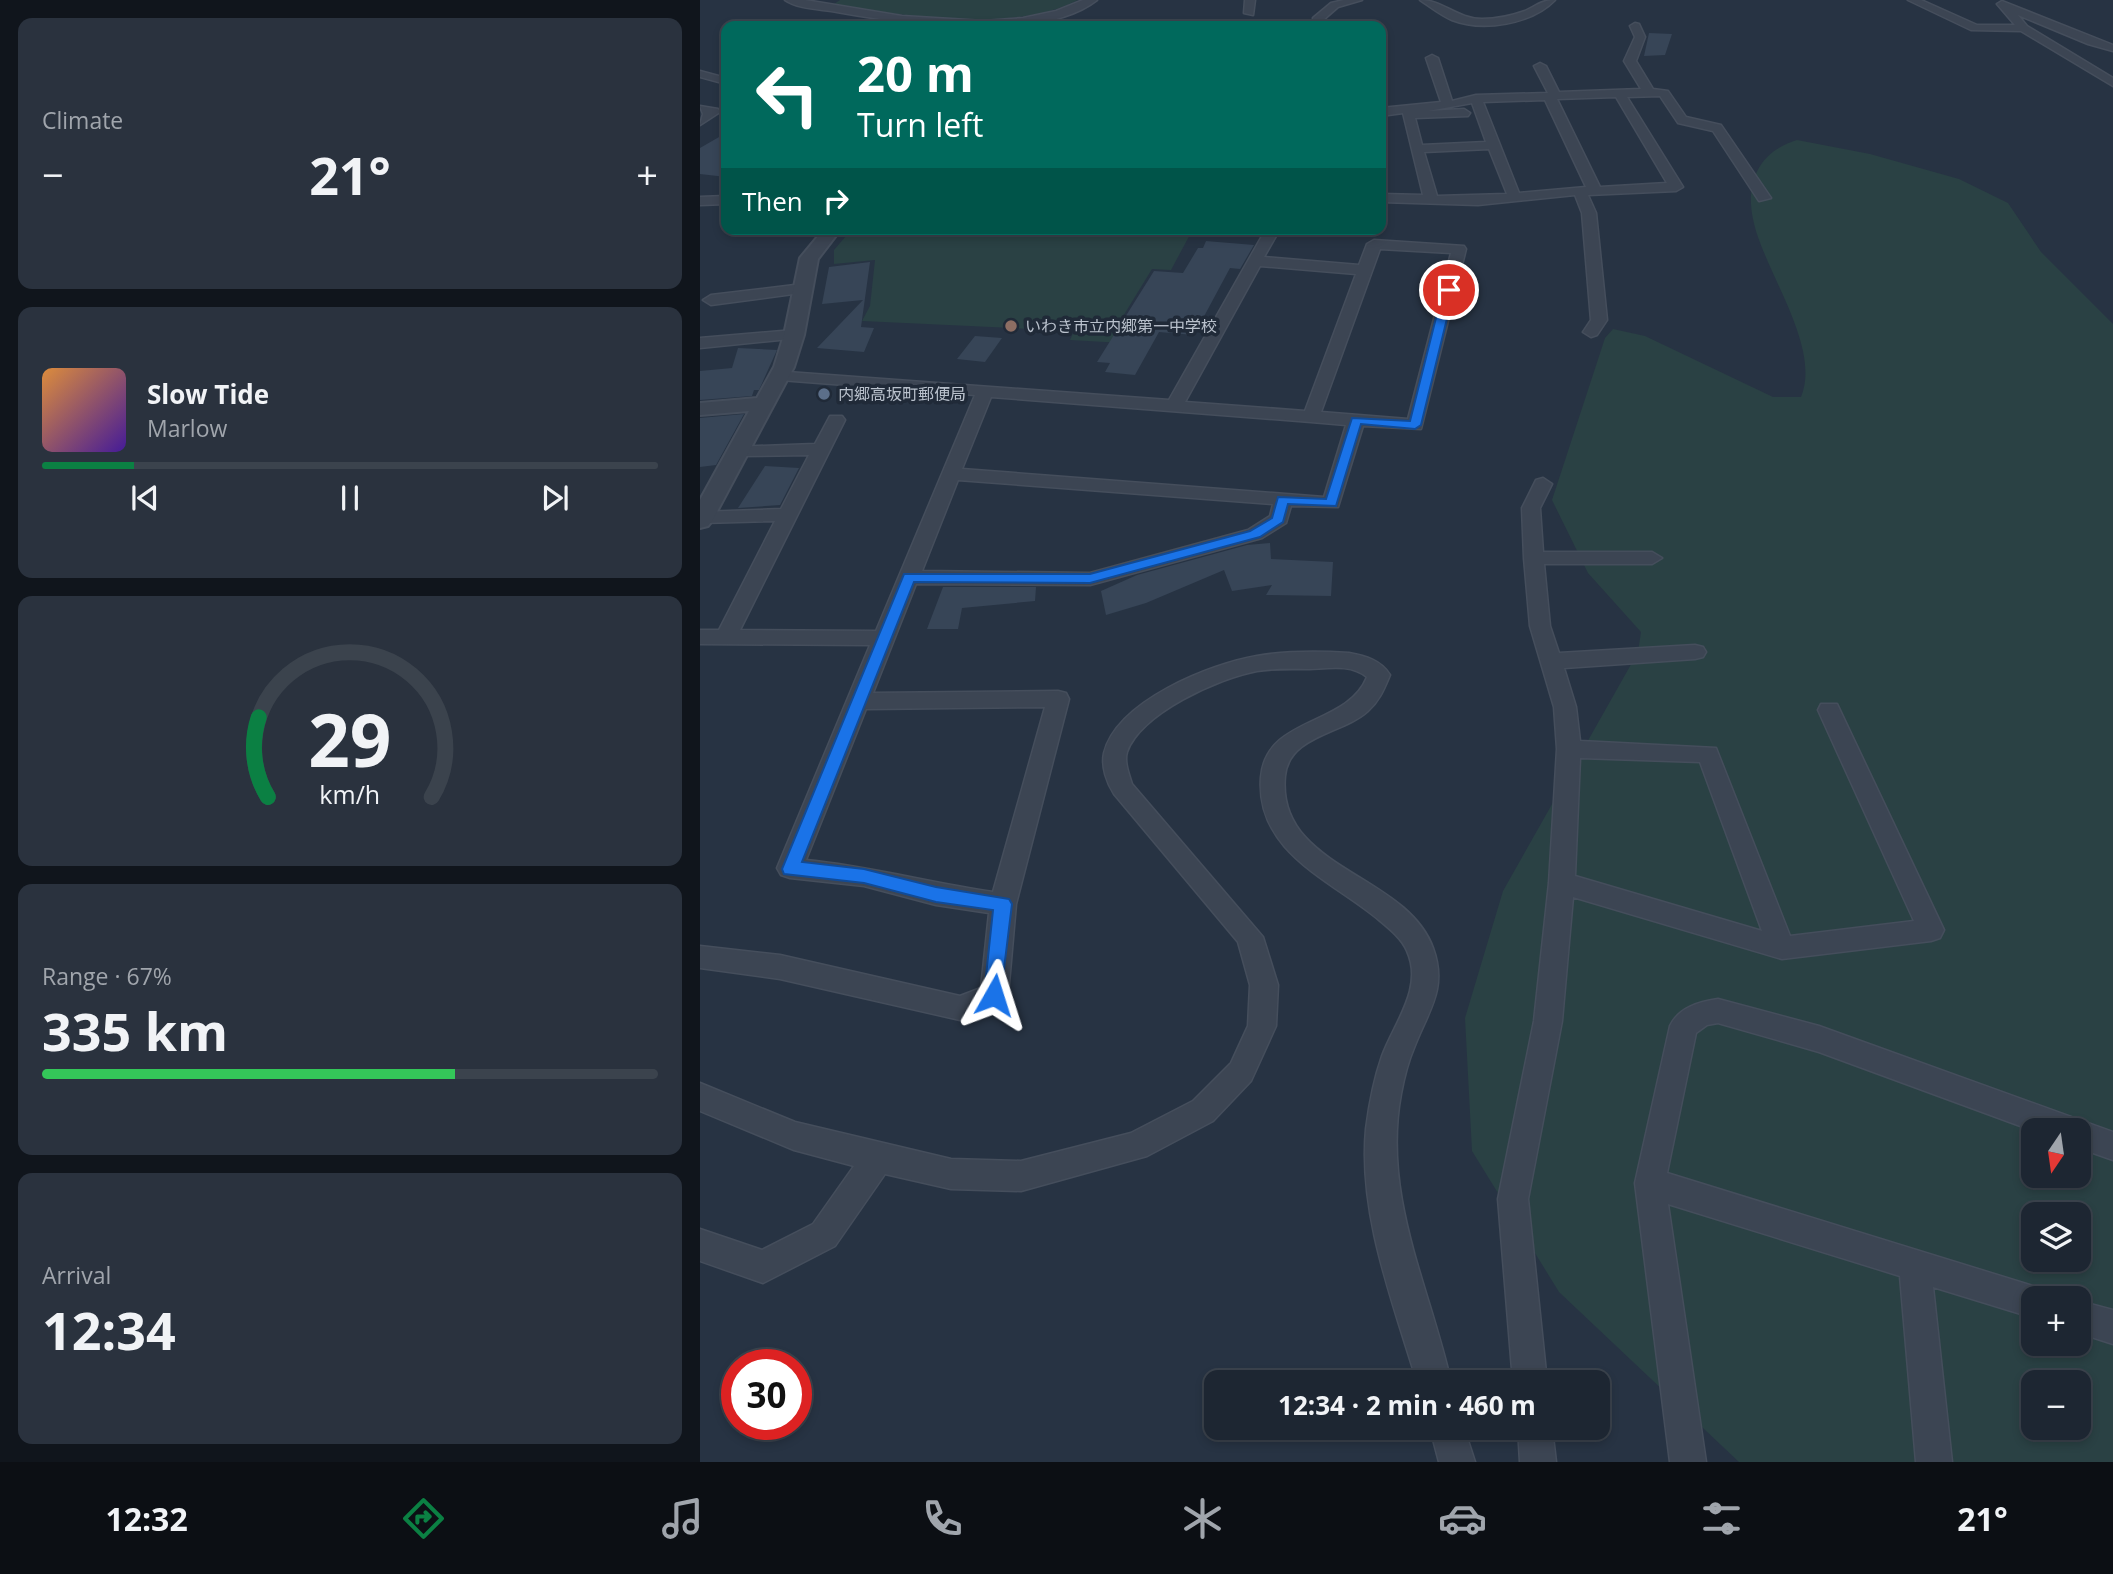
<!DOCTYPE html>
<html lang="en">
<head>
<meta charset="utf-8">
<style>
	body { margin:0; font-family:"Open Sans","Noto Sans JP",sans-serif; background:#2a323e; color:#f1f3f6; height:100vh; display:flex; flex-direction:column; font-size:26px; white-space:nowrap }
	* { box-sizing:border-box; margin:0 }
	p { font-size:23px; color:#a0a5ac }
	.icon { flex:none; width:38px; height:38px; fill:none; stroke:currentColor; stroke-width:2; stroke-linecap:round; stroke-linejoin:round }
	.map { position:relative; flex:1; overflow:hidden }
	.side { display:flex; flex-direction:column; gap:18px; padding:18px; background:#10151c; width:700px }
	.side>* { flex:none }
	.top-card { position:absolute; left:21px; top:21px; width:665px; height:214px; border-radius:14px; box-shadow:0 4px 10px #0003,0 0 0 2px #3b434d; background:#00695c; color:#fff; overflow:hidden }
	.needle { width:46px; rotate:193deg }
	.tools { position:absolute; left:1321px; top:1118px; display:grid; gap:14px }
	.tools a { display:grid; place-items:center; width:70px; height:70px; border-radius:14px; background:#1d2632; box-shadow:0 4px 10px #0003,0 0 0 2px #3b434d; font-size:35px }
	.speed { position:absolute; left:21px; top:1349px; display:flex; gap:14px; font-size:35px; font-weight:700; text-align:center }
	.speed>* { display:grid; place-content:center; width:91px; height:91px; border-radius:50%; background:#1d2632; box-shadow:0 4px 10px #0003,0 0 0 2px #3b434d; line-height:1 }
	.speed .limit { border:10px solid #d22; background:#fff; color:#111 }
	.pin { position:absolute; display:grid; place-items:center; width:60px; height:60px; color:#fff; margin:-30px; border:4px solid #fff; border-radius:50%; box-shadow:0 2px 7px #0007 }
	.me { position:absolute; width:77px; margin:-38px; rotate:6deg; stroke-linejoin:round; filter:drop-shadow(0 0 5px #0008) }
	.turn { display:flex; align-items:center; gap:24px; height:147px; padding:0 21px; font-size:32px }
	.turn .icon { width:91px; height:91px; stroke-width:2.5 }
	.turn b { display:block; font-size:49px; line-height:60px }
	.then { display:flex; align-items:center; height:66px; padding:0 21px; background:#0003; gap:14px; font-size:26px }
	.big { font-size:52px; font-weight:700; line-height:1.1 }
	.side .tile { flex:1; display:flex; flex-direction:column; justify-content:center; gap:10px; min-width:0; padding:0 24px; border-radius:14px; background:#2a323e }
	.side .dial { align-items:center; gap:0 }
	.dial svg { height:182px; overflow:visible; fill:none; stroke:#3b434d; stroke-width:7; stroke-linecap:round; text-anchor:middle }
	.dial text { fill:#f1f3f6; stroke:none }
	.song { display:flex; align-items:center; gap:21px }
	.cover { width:84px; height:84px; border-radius:10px; background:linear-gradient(135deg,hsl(30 70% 55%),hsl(260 70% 35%)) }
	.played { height:7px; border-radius:4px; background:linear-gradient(90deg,#0b8043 15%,#3b434d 15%) }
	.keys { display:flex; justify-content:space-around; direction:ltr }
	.heat { display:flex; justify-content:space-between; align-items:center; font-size:38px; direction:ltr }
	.charge { height:10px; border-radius:5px; background:linear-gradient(90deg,#34c759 67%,#3b434d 0) }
	.trip { position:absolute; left:504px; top:1370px; width:406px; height:70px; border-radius:14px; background:#1d2632; box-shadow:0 4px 10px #0003,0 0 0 2px #3b434d; font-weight:700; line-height:70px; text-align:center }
	.dock { display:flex; height:112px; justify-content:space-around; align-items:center; background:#0c0f14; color:#a0a5ac }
	.dock .icon { width:49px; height:49px }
	.dock .selected { color:#0b8043 }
	.dock b { font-size:32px; color:#f1f3f6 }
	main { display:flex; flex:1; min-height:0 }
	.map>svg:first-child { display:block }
</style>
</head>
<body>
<main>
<section class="side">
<div class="tile"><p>Climate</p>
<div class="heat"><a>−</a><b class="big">21°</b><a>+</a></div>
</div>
<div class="tile">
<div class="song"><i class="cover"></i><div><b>Slow Tide</b><p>Marlow</p></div></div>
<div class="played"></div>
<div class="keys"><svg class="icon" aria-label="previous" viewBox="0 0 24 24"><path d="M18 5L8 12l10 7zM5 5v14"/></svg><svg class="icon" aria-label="pause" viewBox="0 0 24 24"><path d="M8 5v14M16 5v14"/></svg><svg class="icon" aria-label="next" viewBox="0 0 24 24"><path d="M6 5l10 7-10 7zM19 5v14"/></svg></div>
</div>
<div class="tile dial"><svg viewBox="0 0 100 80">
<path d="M14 69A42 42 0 1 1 86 69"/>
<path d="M14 69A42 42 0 0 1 10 34" stroke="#0b8043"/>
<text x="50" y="56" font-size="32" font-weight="700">29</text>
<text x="50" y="72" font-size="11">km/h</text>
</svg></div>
<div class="tile"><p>Range · 67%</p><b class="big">335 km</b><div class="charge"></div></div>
<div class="tile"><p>Arrival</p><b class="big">12:34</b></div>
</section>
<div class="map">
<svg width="1413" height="1462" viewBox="0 0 1413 1462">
	<rect width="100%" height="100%" fill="#273343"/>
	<path fill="#2a4144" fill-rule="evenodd" d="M140 0H378C312 34 204 16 134 4Z
		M1097 140 1170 154 1259 179 1308 203 1341 252 1413 324V1462H1039L859 1292 772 1151 765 1018 803 891 938 652 941 632 888 573 852 500 905 338 913 329 945 336 1073 397H1101C1122 346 1063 270 1053 219 1045 181 1060 151 1097 140ZM1334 1130H1379V1176H1334ZM1334 1214H1379V1260H1334ZM1334 1298H1379V1344H1334ZM1334 1382H1379V1428H1334Z
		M152 229H493L471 270 452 269 414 331 446 335 440 344 370 340 374 331 162 321 170 306 175 260 134 264V250Z"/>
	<path fill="#374557" d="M949 33 972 34 965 55 944 56Z
		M26 133V177L0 174V148Z
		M506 241 554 245 540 269 530 268 494 335 459 332 435 375 405 372 410 363 397 362 454 271 483 273 498 248H503Z
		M170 262 161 327 174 328 164 352 117 348 163 300 122 304 129 267Z
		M275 336 302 338 285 362 257 359Z
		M38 348 77 350 59 390H54L52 396 0 400V371L32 368Z
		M44 414 16 465 0 467V418Z
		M65 466 99 468 80 505 38 508Z
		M570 543 571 559 633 562 631 596 566 595 572 585 532 591 524 570 446 603 406 615 401 591 437 575 547 545Z
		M243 587H336L335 601 262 608 258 629H227Z"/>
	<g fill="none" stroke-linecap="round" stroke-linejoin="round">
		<defs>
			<path id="minor" d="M85 0H105L202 16 284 21 323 18 356 11 383 0H397C341 44 203 24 137 12 121 9 98 9 85 0Z
				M545 0H555L553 15 544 13Z
				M644 0H662L638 7 622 21 623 26H613V18L631 3Z
				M720 0C743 0 757 19 782 19 796 19 811 16 825 11 836 6 842 0 855 0 832 24 783 32 752 20 742 16 729 6 720 0Z
				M1208 0H1221L1277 25H1315L1297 4 1302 1 1413 45V51L1388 44 1318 15 1327 26 1413 78V86L1321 31 1271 30Z
				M935 23 939 24 945 37 936 61 953 89 968 91 986 117 1021 125 1071 198 1059 201 1013 131 978 123 960 96 927 97 983 187 976 191 888 195 896 213 907 320 897 335 891 337 883 332 891 320 882 213 875 195 778 205 681 202V194L723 195 703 113 681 116V108L741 102 726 58 732 55 738 58 752 101 776 95 848 93 834 66 840 63 846 66 859 92 941 89 924 61 935 37 930 26ZM916 97 967 183 900 187 857 99ZM845 100 886 187 819 193 783 102ZM772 103 786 142 722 145 715 118 768 116 770 113 764 109 728 111ZM789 149 807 194 737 196 724 152Z
				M0 71 26 78V84L0 77Z
				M0 106 18 109 20 112 0 125 3 114Z
				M26 196V204L0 205V197Z
				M566 229H580L564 257 659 265 667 244 674 240 764 246 766 249 721 429 663 426 638 507 591 506 586 523 562 538 390 585 216 584 173 693 358 691 366 693 369 699 316 904 308 995 304 1003 260 1020 80 979 0 968V946L80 955 260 996 281 988 289 913 236 905 164 886 90 878 81 875 77 868 170 645 0 644V630H19L75 521 2 523 0 512 81 509 109 455 38 456 32 455 29 451 32 447 115 444 130 416H142L145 420 40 630 176 631 275 395 80 380 74 379V371L469 400ZM680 249 751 253 708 419 621 412ZM560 266 656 274 605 411 485 402ZM291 397 611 422 646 425 624 497 262 469ZM258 480 573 504 570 516 548 530 390 573 222 571ZM345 707 293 892C230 883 169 866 106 860L166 709Z
				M103 284 108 286V292L11 305 3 300 11 295Z
				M94 330 102 335 100 338 0 348V338Z
				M843 478 852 484 840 508 843 552H952L962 558 952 564H844L850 626 859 653 995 645 1003 647 1006 652 1003 657 995 659 864 668 876 707 880 741 1016 748 1090 936 1214 921 1118 710 1121 704H1137L1244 930 1240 938 1231 941 1082 959 873 897 862 1021 828 1199 847 1382H813L798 1199 834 1021 849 883 857 749 854 707 830 626 824 558 822 508 836 480ZM880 758 1000 762 1062 931 875 876Z
				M649 653C665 656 681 660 690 675 684 689 680 700 668 711 643 734 589 735 585 776 576 869 706 873 733 948 748 989 728 1011 714 1048 708 1062 704 1078 701 1094 682 1196 729 1285 751 1382H717C693 1302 658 1214 666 1129 669 1105 674 1079 682 1056 694 1023 724 988 707 951 702 939 690 929 679 920 631 880 555 852 561 777 566 716 647 727 667 677 651 664 630 668 610 669 593 669 574 668 557 671 519 678 441 713 427 752 424 762 429 774 432 784L563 937 578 985 576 1026 551 1081 513 1121 447 1156 321 1191 251 1189 185 1174 135 1246 63 1283 0 1261V1229L62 1250 113 1224 154 1166 94 1150 0 1111V1083L95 1122 251 1159 321 1161 431 1133 493 1101 531 1063 548 1026 550 985 538 942 414 794C407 783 401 767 404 753 417 701 510 664 557 656 586 651 620 651 649 653Z
				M1018 999 1119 1026 1413 1132V1160L1379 1148V1130L1334 1131 1119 1052 1018 1023 1007 1025 996 1033 967 1173 1346 1290 1349 1298H1334V1318L1233 1287 1252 1462H1216L1200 1276 968 1204 1006 1462H970L935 1183 970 1026C979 1007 999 1002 1018 999Z
				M1379 1301 1413 1310V1344L1379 1333Z
				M730 1428H764L775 1462H739Z
				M818 1428H852L856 1462H820Z"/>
			<path id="tertiary" d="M124 229H141L118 259 104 335 94 367 12 521 8 526 0 528V500L49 411 0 415V403L57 398 74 367 84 335 100 258Z"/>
		</defs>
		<use href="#minor" stroke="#454e5c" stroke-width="3"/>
		<use href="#tertiary" stroke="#454e5c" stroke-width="4"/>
		<use href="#minor" fill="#3c4553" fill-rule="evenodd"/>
		<use href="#tertiary" fill="#3c4553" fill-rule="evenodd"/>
	</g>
	<path fill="#1a73e8" stroke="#114b97" stroke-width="2" d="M749 287 754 290 721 425 715 429 661 424 636 506 588 504 583 522 560 537 390 583 214 582 102 862 164 869 236 887 309 899 312 904 300 1001 294 1003 287 1001 284 995 293 910 236 902 164 883 84 874 82 869 204 574H390L550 531 572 518 578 497 626 499 652 418 710 421 743 290Z"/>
	<circle fill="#8d6e63" stroke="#202a38" stroke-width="2.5" cx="311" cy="326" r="7"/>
	<circle fill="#5c6f8a" stroke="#202a38" stroke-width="2.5" cx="124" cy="394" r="7"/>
	<g text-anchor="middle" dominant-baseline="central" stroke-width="7" stroke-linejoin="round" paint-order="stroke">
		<g font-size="16" fill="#b9c1cc" stroke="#202a38" text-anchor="start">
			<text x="325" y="326">いわき市立内郷第一中学校</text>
			<text x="138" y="394">内郷高坂町郵便局</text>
		</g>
	</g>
</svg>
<div class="tools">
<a><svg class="needle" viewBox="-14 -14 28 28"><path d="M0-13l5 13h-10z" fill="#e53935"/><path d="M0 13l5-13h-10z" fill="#a0a5ac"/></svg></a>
<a><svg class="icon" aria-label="layers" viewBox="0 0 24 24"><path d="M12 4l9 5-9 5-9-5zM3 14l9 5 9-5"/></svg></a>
<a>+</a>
<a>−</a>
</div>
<div class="speed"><div class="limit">30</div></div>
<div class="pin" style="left:749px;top:290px;background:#d93025"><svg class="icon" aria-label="arrive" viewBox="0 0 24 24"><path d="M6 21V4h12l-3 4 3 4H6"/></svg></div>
<svg class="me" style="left:294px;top:995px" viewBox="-20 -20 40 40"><path d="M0-17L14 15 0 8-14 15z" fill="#1a73e8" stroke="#fff" stroke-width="4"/></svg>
<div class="trip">12:34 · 2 min · 460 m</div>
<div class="top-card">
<div class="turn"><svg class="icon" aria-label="left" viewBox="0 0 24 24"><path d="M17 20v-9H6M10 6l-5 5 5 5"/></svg><div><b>20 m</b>Turn left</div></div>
<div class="then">Then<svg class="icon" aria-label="right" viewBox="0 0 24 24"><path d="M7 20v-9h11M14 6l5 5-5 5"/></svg></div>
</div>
</div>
</main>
<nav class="dock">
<b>12:32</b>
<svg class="icon selected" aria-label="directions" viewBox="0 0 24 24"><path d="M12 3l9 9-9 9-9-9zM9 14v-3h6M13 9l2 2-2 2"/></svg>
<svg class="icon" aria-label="music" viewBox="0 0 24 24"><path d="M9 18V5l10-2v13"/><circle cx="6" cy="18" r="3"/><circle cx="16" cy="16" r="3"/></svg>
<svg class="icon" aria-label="phone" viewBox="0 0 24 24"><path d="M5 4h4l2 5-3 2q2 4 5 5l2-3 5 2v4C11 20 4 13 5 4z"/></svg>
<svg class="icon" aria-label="climate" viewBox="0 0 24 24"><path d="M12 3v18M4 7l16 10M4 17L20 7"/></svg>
<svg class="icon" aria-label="car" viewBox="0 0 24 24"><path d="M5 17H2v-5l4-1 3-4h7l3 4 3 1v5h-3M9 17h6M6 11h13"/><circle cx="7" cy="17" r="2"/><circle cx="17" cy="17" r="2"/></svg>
<svg class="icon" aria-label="filters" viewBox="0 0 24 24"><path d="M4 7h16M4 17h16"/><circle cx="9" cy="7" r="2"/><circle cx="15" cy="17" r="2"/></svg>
<b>21°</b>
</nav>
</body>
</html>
